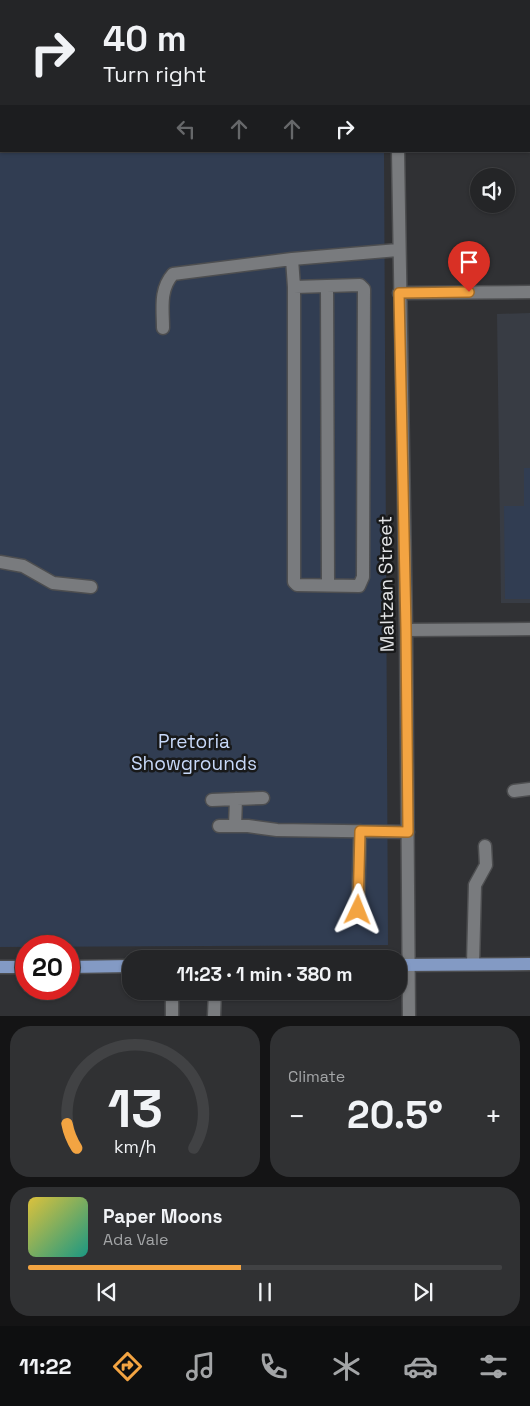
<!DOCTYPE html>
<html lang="en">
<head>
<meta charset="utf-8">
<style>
	body { margin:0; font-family:"Space Grotesk",sans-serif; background:#303133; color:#f1f3f6; height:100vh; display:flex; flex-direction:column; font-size:19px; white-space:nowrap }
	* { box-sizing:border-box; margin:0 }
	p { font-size:16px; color:#a3a5a7 }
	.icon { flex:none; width:28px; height:28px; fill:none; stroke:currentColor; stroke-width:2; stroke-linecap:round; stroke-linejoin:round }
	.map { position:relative; height:1016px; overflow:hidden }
	.sheet { display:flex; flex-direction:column; gap:10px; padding:10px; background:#141415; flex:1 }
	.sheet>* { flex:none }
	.hud { position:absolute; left:0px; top:0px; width:530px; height:152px; box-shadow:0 1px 4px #0004,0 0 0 1px #414244; background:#242527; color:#f1f3f6; overflow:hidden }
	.buttons { position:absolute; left:470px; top:168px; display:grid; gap:10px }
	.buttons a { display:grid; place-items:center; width:45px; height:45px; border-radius:50%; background:#242527; box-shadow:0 1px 4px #0004,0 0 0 1px #414244; font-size:25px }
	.speed { position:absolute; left:15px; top:935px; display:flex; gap:10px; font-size:25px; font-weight:700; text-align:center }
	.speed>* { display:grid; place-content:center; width:65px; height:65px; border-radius:50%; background:#242527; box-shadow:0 1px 4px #0004,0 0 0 1px #414244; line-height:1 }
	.speed .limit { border:8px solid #d22; background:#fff; color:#111 }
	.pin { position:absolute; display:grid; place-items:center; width:42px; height:42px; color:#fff; margin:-51px -21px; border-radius:50% 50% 50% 0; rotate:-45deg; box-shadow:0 0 5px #0007 }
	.pin .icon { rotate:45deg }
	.me { position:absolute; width:55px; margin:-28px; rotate:2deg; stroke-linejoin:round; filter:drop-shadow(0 0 4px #0008) }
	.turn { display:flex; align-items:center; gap:18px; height:105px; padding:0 20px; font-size:22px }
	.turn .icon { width:65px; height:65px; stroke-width:2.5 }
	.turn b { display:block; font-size:35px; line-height:42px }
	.lanes { display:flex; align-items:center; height:48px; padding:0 20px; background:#0003; justify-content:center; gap:25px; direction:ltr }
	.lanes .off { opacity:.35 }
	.big { font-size:38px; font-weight:700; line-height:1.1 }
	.sheet .widget { flex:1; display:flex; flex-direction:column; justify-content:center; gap:8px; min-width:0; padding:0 18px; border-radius:20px; background:#303133 }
	.sheet .dial { align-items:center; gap:0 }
	.dial svg { height:130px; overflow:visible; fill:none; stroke:#414244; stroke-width:7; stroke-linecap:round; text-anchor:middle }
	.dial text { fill:#f1f3f6; stroke:none }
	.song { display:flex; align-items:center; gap:15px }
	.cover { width:60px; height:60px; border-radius:8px; background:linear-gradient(135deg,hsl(50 70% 55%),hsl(170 70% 35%)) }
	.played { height:5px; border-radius:2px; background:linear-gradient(90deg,#f3a442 45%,#414244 45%) }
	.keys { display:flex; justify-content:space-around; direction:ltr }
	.heat { display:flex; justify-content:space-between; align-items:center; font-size:28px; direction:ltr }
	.sheet .tiles { flex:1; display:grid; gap:10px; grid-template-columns:1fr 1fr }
	.widget:last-child { grid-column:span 2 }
	.trip { position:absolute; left:122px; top:950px; width:285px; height:50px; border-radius:20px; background:#242527; box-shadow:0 1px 4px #0004,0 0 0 1px #414244; font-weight:700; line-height:50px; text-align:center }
	.tab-bar { display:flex; height:80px; justify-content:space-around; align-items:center; background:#0e0f10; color:#a3a5a7 }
	.tab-bar .icon { width:35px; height:35px }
	.tab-bar .current { color:#f3a442 }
	.tab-bar b { font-size:22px; color:#f1f3f6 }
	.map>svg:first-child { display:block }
</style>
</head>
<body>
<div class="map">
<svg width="530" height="1016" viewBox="0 0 530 1016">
	<rect width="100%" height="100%" fill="#303134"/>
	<path fill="#383c44" d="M384 0H530V120L529 1Z
		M530 313V603H501L497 314Z"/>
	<path fill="#313d52" d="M0 0H384L1 1V151H384L388 945 0 947Z
		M524 468H530V599H505L504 506H524Z"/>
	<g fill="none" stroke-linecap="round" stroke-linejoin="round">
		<defs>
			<path id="minor" d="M396 0 397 1
				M158 1V0
				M464 1 465 0
				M520 1V0
				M0 4H1
				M398 151 406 630 409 1016
				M292 259 294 287V582L297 585 359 586 363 577 364 289 360 285 294 287
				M327 286 328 585
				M399 293 530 292
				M163 328C163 309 159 290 173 274L292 259 398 250
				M0 562 23 566 53 583 91 587
				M406 630 530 629
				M514 791 530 789
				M212 800 263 798
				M219 826H248L277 830 408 832
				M235 826 236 799
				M358 910 360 831
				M473 964 475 885 486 865 485 846
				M172 991V1016
				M214 1016 215 991"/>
			<path id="major" d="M399 965 530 964
				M0 967H26
				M69 967 131 966"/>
		</defs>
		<use href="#minor" stroke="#4d4e50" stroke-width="15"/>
		<use href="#major" stroke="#4d4e50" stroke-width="15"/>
		<use href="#minor" stroke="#797b7e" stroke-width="12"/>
		<use href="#major" stroke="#839ac4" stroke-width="12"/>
	</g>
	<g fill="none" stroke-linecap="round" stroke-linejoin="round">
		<defs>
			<path id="route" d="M358 910 360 831 408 832 406 630 399 293 469 292"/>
		</defs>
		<use href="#route" stroke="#9e6b2b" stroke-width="12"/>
		<use href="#route" stroke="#f3a442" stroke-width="9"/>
	</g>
	<g text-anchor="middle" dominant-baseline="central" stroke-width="5" stroke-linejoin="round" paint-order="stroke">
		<g font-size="19" fill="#e4e5e7" stroke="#18191a">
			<text transform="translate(386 584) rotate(-91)">Maltzan Street</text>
		</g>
		<g font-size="19" fill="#c7d8f8" stroke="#18191a">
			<text x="194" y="741">Pretoria<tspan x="194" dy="22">Showgrounds</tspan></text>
		</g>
	</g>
</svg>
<div class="buttons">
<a><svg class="icon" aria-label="sound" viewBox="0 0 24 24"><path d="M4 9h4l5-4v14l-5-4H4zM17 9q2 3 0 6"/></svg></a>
</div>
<div class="speed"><div class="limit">20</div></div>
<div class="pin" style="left:469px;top:292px;background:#d93025"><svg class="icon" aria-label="arrive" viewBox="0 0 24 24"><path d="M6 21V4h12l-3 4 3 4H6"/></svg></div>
<svg class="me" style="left:358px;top:910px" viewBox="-20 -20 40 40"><path d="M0-17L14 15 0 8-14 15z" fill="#f3a442" stroke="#fff" stroke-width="4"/></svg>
<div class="trip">11:23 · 1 min · 380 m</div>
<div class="hud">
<div class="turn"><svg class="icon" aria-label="right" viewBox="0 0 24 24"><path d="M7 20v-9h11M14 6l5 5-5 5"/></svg><div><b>40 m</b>Turn right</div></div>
<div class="lanes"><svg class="icon off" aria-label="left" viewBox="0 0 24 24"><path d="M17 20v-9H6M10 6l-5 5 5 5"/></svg><svg class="icon off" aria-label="ahead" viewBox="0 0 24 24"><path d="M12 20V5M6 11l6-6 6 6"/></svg><svg class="icon off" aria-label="ahead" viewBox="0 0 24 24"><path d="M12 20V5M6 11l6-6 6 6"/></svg><svg class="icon" aria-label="right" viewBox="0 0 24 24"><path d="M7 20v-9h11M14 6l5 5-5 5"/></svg></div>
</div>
</div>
<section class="sheet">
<div class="tiles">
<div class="widget dial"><svg viewBox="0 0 100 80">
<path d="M14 69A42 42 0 1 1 86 69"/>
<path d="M14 69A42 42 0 0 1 8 54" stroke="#f3a442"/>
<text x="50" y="56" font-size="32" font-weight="700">13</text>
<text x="50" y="72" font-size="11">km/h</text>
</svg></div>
<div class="widget"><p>Climate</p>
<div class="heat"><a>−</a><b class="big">20.5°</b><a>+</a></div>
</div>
<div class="widget">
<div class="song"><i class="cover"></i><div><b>Paper Moons</b><p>Ada Vale</p></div></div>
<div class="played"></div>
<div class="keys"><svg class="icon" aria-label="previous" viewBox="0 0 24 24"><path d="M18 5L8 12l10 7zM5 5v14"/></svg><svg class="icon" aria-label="pause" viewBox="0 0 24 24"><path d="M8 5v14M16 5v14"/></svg><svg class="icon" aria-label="next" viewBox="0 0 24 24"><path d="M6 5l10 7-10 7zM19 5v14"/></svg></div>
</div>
</div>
</section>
<nav class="tab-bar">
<b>11:22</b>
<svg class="icon current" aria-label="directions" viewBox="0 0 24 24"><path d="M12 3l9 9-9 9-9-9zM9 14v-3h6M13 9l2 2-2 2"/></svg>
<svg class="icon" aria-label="music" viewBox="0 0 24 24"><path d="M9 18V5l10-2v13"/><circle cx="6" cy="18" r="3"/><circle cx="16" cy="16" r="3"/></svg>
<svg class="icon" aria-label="phone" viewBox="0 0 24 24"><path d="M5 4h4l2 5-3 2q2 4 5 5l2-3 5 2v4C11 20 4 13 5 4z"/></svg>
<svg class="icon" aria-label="climate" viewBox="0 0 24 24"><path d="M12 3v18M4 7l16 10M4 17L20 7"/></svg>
<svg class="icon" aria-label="car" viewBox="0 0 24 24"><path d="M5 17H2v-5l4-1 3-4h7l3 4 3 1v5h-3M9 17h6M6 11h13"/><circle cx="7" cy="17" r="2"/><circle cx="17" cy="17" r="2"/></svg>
<svg class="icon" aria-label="filters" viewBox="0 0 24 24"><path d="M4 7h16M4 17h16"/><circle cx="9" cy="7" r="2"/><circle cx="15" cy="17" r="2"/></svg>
</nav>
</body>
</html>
